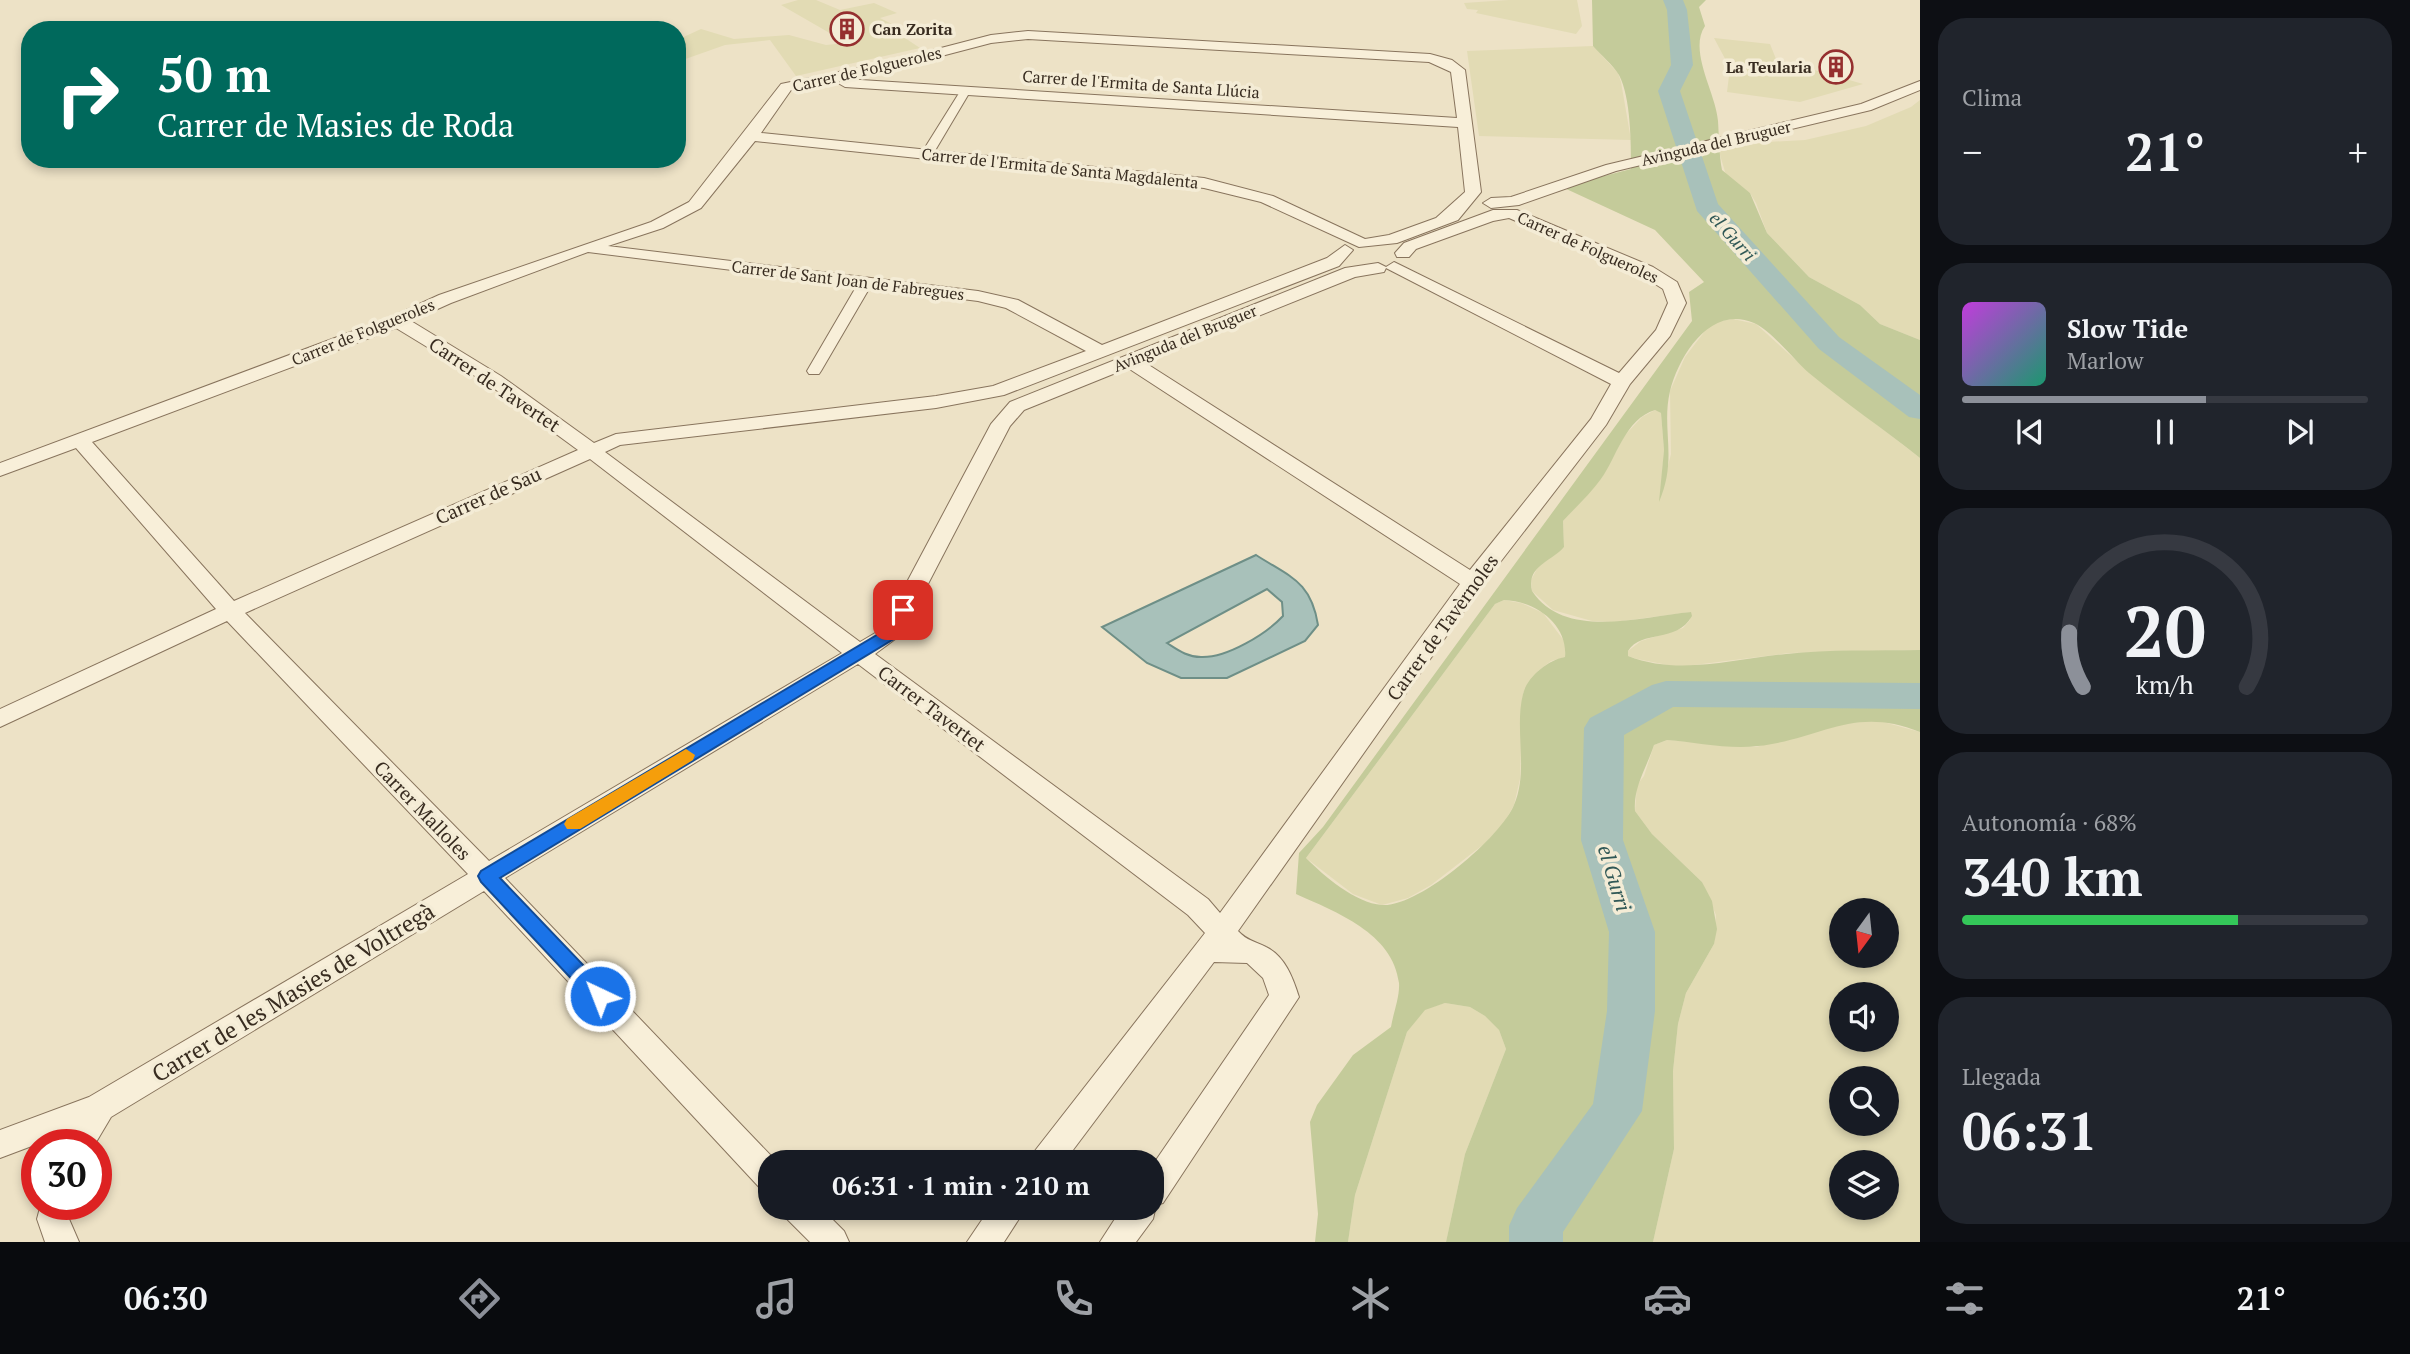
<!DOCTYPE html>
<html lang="es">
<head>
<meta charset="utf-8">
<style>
	body { margin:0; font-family:"PT Serif",serif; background:#20242c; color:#f1f3f6; height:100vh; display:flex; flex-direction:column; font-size:26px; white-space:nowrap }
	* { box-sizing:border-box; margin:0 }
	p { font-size:23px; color:#9ea1a6 }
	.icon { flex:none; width:38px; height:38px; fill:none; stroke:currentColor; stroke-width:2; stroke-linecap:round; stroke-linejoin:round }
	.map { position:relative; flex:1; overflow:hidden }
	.details { display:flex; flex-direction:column; gap:18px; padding:18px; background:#0d0f14; width:490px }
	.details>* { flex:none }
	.hud { position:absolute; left:21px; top:21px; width:665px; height:147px; border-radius:28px; box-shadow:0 4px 10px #0003; background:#00695c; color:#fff; overflow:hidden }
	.needle { width:46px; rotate:195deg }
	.tools { position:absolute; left:1829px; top:898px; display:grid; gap:14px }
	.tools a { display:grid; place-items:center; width:70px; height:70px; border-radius:50%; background:#171b24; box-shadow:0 4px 10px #0003; font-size:35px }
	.speed { position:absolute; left:21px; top:1129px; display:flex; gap:14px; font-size:35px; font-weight:700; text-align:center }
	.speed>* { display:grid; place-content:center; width:91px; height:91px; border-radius:50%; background:#171b24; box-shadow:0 4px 10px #0003; line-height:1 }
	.speed .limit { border:10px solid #d22; background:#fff; color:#111 }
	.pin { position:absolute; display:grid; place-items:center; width:60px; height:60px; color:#fff; margin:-30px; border-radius:14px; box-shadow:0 4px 10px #0006 }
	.me { position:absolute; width:77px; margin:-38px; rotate:317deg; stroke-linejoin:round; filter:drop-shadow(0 0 5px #0008) }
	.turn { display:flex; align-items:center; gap:24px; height:147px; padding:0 21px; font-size:32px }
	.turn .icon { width:91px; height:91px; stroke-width:2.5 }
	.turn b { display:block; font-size:49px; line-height:60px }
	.big { font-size:52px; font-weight:800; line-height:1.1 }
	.details .widget { flex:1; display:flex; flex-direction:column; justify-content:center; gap:10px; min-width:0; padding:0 24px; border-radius:28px; background:#20242c }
	.details .dial { align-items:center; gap:0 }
	.dial svg { height:182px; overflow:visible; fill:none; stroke:#363941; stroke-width:7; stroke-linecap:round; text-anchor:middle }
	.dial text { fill:#f1f3f6; stroke:none }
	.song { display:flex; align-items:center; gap:21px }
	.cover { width:84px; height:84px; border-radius:10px; background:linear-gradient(135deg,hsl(290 70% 55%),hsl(160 70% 35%)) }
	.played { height:7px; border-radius:4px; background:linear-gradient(90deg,#8c9099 60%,#363941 60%) }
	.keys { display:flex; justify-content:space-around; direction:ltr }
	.heat { display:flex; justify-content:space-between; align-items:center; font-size:38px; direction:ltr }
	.charge { height:10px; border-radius:5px; background:linear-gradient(90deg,#34c759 68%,#363941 0) }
	.trip { position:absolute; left:758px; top:1150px; width:406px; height:70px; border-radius:28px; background:#171b24; box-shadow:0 4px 10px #0003; font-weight:800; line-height:70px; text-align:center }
	.dock { display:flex; height:112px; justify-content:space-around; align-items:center; background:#090b0e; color:#9ea1a6 }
	.dock .icon { width:49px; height:49px }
	.dock .selected { color:#8c9099 }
	.dock b { font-size:32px; color:#f1f3f6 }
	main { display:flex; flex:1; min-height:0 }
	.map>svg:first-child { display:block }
</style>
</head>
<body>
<main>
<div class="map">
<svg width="1920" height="1242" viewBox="0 0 1920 1242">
	<rect width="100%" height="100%" fill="#ede2c6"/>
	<path fill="#e2dbb4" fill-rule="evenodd" d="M798 0H816L840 10 874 3 897 13 880 18 909 33 902 36 920 48 796 76 770 40 725 45 677 62V40L701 29 734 39 789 35 826 45 847 43 781 5Z
		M1509 0H1577L1582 26 1576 34 1476 13 1478 10 1467 9 1464 3Z
		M1714 38 1770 44 1776 59 1863 84 1800 102 1727 92 1730 68Z
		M1593 46 1618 73 1621 82 1631 140 1479 136 1467 51Z
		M1920 100V340L1880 324 1860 305 1809 277 1767 233 1756 203 1750 193 1726 175 1720 155V150L1767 142 1805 140 1866 126 1911 107Z
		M1733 319 1756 324 1810 373 1920 458V650L1789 653 1678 667 1637 659 1628 656V651L1641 641 1683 628 1690 620V612L1615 622 1592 621 1553 610 1532 591 1531 580 1538 567 1564 547 1563 521 1601 479 1625 435 1642 417 1655 410 1661 413 1664 450 1660 498 1671 454 1670 391 1685 357 1708 327 1719 321Z
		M1504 600 1521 603 1543 613 1565 642V657L1551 661 1538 671 1523 693 1520 779 1514 805 1504 823 1484 844 1431 885 1408 898 1382 905 1353 894 1306 858 1495 604Z
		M1876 720 1920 732V1242H1653L1674 1149 1673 1071 1678 1024 1686 993 1714 944 1716 915 1702 882 1652 834 1635 811 1637 785 1644 776 1654 745 1667 740 1756 747 1841 724ZM1841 910H1886V956H1841ZM1841 994H1886V1040H1841ZM1841 1078H1886V1124H1841ZM1841 1162H1886V1208H1841Z
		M1445 1003 1470 1007 1485 1016 1499 1030 1506 1049 1465 1154 1446 1242H1348L1355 1195 1407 1032 1425 1009Z"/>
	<path fill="#c4cb9a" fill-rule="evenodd" d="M1592 0H1706L1699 7 1705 26C1688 51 1716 93 1718 121 1719 136 1719 154 1722 170L1750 193 1767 233 1809 277 1860 305 1880 324 1920 340V458C1884 429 1845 403 1809 373 1794 360 1772 331 1754 323 1711 304 1679 355 1670 391 1661 430 1678 458 1659 502L1664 450 1661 413 1655 410C1625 419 1617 457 1601 479 1590 494 1575 508 1563 521L1564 547C1551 562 1526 566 1532 591 1565 641 1643 616 1691 612L1692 616C1676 644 1642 629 1628 651V656C1679 676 1733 659 1786 654 1830 649 1876 651 1920 650V732C1853 705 1822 739 1758 746 1729 750 1696 742 1667 740L1654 745C1647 767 1633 787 1635 811L1652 834 1702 882 1712 901 1717 929 1714 944 1686 993 1678 1024 1673 1071 1674 1149 1653 1242H1446L1465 1154 1506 1049 1499 1030 1485 1016 1470 1007 1445 1003 1425 1010 1407 1032 1355 1195 1348 1242H1315L1318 1214 1310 1122 1317 1105 1353 1055 1391 1027C1393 1014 1400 996 1399 983 1393 933 1336 912 1296 894L1299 853 1323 827 1692 321 1689 292 1704 282 1655 230 1562 187 1631 169C1631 143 1631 98 1619 75 1613 65 1601 55 1593 46ZM1504 600C1535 601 1568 624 1565 657 1548 660 1527 677 1523 694 1514 730 1529 770 1514 805 1501 837 1418 908 1382 905 1355 903 1324 876 1306 858L1495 604Z"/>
	<path fill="#a8c1ba" stroke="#6e8f87" stroke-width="2" fill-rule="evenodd" d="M1256 555C1290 577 1311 581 1318 625L1305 641 1227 678H1181L1147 663 1102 627ZM1267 589 1282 602 1283 616C1266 634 1227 658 1201 657 1187 657 1178 650 1167 643Z"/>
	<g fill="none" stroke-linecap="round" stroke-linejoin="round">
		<path fill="#a8c1ba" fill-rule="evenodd" d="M1663 0H1683L1687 10 1693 65 1680 91 1718 204 1839 337 1920 395V419L1909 417 1819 349 1697 211 1658 91 1671 65 1667 10Z
			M1666 681 1920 683V709L1673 707 1624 735 1623 840 1655 932V1011L1642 1111 1563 1232V1242H1509V1226L1517 1208 1593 1104 1607 1011 1609 932 1581 840 1584 728 1590 718 1652 685Z"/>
		<defs>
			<path id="pedestrian" d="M966 87 971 90 933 154 923 156 921 154 961 90Z
				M866 278 873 282 821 371 819 374H809L807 371 859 282Z"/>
			<path id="minor" d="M1028 31 1430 54 1452 60 1465 70 1481 192 1458 220 1397 243 1359 247 1261 202 1204 188 755 141 701 208 663 228 608 246 978 291 1018 300 1102 345 1327 258 1345 245 1353 250 1339 266 1004 395 936 408 620 445 605 452 860 642 882 629 991 424 1010 402 1345 268 1378 263 1386 267 1394 262 1619 373 1656 330 1668 303 1663 289 1641 275 1509 218 1493 221 1416 249 1409 257H1397L1395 253 1404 243 1493 210H1517L1653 267 1677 282 1686 303 1670 336 1630 384 1606 425 1481 587 1238 931C1247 941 1255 941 1266 947 1285 956 1293 978 1299 997L1163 1203 1156 1205 1153 1219 1136 1242H1100L1122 1208H1152V1166L1269 995 1263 978 1247 963 1214 962 1064 1162H1029L1034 1152 1205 933 1188 915 858 664 505 878 777 1162H770V1192L759 1187 484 891 111 1117 95 1144H63L69 1132 0 1158V1130L89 1097 468 874 227 621 0 727V709L216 609 76 448 0 476V463L391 317 439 295 651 222 689 202 781 84 887 62 991 35ZM1028 39 1429 62 1451 72 1457 118 845 79 838 83 845 87 1458 127 1465 192 1436 218 1389 235 1365 239 1273 196 1204 178 761 133 791 90 888 70 991 43ZM588 252 978 301 1006 308 1086 351 993 386 936 396 616 434 594 443 501 376 411 321 451 303ZM1386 268 1611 384 1591 419 1470 570 1144 362 1355 277 1384 272ZM396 328 488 384 578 450 234 601 92 442ZM1128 368 1460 584 1220 913 1208 899 875 654 902 634 1010 426 1024 410ZM590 459 842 653 489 861 245 613Z
				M1920 81V90L1871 110 1616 171 1519 205 1491 208 1483 203 1491 198 1511 197 1606 165 1861 104Z
				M41 1204H73L69 1219 79 1242H45L37 1219Z
				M783 1208H821L844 1231 849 1242H810L787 1219Z
				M990 1208H1026L1004 1242H967Z"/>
		</defs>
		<use href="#pedestrian" stroke="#88745d" stroke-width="2"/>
		<use href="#minor" stroke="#88745d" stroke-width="2"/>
		<use href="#pedestrian" fill="#f8efd9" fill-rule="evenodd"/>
		<use href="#minor" fill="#f8efd9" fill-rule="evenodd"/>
	</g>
	<path fill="#1a73e8" stroke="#114b97" stroke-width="2" d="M903 605 911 610 897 637 500 878 608 991 611 996 608 1002 600 1005 593 1002 481 882 478 876 481 871 885 630 898 607Z"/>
	<path fill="#f59e0b" d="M686 749 695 755 693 760 580 829H567L564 824 567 819Z"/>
	<defs>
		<symbol id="building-ring" viewBox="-11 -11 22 22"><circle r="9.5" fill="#f4ecd6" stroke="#952f2f" stroke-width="1.5"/><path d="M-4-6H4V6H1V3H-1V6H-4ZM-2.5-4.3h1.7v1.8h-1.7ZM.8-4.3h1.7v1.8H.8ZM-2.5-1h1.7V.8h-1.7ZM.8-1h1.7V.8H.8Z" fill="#952f2f"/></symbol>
	</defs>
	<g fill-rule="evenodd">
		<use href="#building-ring" x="828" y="10" width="38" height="38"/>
		<use href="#building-ring" x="1817" y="48" width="38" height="38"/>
	</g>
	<g text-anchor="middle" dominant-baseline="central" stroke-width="7" stroke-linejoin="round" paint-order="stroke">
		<g font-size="16" font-weight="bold" fill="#382c20" stroke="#f4ecd6" text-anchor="start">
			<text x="872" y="29">Can Zorita</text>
			<text x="1812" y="67" text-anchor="end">La Teularia</text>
		</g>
		<g font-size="16" fill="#382c20" stroke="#f4ecd6">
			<text transform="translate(867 69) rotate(-13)">Carrer de Folgueroles</text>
			<text transform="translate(1141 84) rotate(4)">Carrer de l'Ermita de Santa Llúcia</text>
			<text transform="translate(1716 143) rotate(-13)">Avinguda del Bruguer</text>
			<text transform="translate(1060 168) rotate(6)">Carrer de l'Ermita de Santa Magdalenta</text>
			<text transform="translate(1588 247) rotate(24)">Carrer de Folgueroles</text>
			<text transform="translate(848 280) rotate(7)">Carrer de Sant Joan de Fabregues</text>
			<text transform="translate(363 332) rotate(-22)">Carrer de Folgueroles</text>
			<text transform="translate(1185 338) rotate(-22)">Avinguda del Bruguer</text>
		</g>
		<g font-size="18" font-style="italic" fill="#305856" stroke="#f4ecd6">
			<text transform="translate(1733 236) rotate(48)">el Gurri</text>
		</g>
		<g font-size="19" fill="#382c20" stroke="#f4ecd6">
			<text transform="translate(495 384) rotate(34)">Carrer de Tavertet</text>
			<text transform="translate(488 495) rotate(-24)">Carrer de Sau</text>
			<text transform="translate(1442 627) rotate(-54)">Carrer de Tavèrnoles</text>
			<text transform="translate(932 708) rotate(37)">Carrer Tavertet</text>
			<text transform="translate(423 810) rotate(46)">Carrer Malloles</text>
		</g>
		<g font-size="21" font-style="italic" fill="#305856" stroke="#f4ecd6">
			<text transform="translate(1615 878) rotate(73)">el Gurri</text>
		</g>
		<g font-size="23" fill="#382c20" stroke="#f4ecd6">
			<text transform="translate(293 992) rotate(-31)">Carrer de les Masies de Voltregà</text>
		</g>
	</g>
</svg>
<div class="tools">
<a><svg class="needle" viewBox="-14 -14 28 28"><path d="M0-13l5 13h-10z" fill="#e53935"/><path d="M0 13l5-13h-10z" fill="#9ea1a6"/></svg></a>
<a><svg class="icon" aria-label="sound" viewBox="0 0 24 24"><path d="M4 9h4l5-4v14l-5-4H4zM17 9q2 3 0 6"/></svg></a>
<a><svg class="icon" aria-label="search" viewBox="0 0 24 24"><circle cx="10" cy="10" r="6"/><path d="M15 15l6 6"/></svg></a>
<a><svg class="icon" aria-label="layers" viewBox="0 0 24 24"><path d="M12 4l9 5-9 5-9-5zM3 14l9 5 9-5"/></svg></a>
</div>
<div class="speed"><div class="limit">30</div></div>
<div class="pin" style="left:903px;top:610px;background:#d93025"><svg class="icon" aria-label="arrive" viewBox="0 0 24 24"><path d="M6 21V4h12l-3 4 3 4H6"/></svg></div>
<svg class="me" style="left:600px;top:996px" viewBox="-20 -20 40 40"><circle r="17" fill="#1a73e8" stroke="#fff" stroke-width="3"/><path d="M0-11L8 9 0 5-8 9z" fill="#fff"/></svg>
<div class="trip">06:31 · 1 min · 210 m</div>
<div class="hud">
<div class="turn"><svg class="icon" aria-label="right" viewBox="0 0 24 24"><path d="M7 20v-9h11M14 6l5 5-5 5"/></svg><div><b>50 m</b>Carrer de Masies de Roda</div></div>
</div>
</div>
<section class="details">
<div class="widget"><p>Clima</p>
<div class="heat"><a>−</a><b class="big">21°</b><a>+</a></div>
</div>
<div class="widget">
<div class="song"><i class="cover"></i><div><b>Slow Tide</b><p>Marlow</p></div></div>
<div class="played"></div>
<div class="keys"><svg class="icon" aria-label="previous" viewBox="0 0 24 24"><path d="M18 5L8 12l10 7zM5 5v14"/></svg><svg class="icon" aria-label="pause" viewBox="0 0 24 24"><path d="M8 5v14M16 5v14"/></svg><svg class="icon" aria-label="next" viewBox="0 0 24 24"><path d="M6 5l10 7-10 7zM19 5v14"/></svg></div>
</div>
<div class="widget dial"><svg viewBox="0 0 100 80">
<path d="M14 69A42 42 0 1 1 86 69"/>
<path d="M14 69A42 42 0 0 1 8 45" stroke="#8c9099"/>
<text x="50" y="56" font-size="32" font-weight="700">20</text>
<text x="50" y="72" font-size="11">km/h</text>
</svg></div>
<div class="widget"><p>Autonomía · 68%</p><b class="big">340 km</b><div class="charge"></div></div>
<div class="widget"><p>Llegada</p><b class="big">06:31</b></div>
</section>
</main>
<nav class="dock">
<b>06:30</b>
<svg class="icon selected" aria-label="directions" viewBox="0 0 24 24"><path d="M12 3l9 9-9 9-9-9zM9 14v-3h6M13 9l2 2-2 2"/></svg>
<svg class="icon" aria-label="music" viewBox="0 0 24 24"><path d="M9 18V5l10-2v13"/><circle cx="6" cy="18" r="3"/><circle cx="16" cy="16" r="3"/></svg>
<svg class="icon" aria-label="phone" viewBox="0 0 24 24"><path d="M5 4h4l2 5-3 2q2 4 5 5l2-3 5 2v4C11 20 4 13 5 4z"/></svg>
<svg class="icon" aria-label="climate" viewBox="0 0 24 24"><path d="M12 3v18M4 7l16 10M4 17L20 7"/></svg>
<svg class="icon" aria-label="car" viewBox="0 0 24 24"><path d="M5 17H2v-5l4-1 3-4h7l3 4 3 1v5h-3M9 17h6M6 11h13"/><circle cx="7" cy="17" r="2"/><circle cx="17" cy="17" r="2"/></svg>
<svg class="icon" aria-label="filters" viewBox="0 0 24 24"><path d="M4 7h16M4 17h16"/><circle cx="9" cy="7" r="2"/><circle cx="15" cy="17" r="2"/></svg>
<b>21°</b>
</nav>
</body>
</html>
